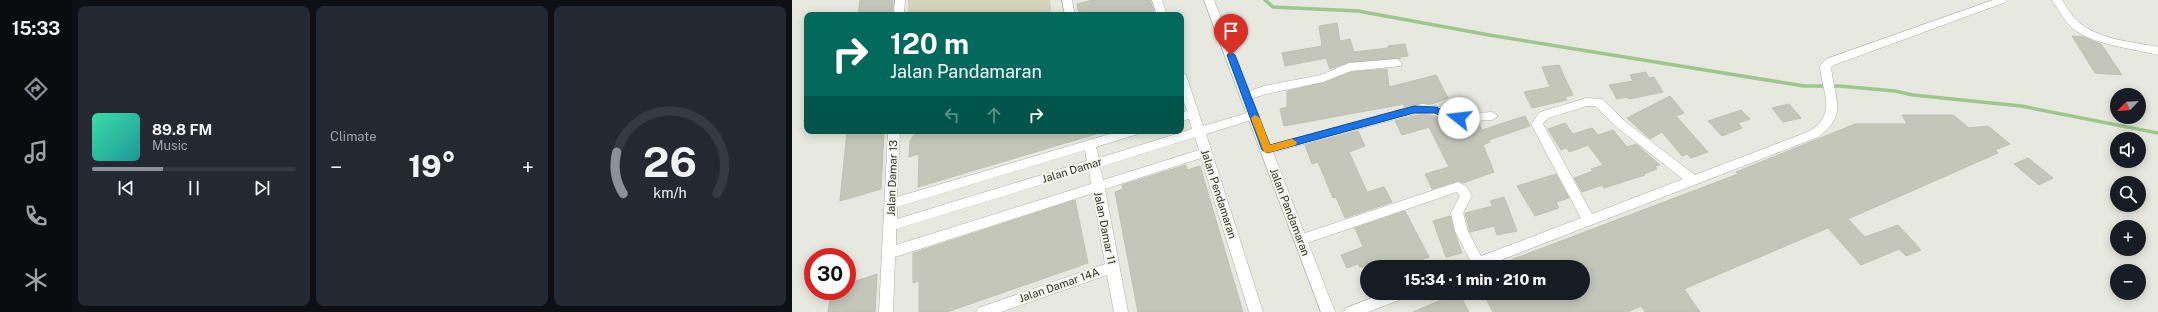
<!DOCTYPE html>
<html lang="en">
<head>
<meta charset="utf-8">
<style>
	body { margin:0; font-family:"Public Sans",sans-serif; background:#242831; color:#f1f3f6; height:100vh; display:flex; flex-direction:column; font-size:15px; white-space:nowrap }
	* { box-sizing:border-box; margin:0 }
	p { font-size:13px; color:#9ea1a6 }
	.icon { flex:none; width:22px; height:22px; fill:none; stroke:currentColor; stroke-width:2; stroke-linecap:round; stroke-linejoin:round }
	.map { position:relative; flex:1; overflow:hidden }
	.drawer { display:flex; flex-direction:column; gap:6px; padding:6px; background:#0d0f14; width:720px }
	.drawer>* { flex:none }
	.banner { position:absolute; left:12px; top:12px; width:380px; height:122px; border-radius:8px; box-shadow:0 2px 10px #0003; background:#00695c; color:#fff; overflow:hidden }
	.needle { width:26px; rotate:245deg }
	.fabs { position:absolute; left:1318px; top:88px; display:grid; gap:8px }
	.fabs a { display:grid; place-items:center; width:36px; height:36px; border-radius:50%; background:#171b24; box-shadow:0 2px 10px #0003; font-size:20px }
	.speed { position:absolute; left:12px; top:248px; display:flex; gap:8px; font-size:20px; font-weight:700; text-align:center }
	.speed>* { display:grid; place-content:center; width:52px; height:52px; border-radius:50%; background:#171b24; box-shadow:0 2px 10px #0003; line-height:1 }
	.speed .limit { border:6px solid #d22; background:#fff; color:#111 }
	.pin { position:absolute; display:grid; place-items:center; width:34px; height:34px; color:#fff; margin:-41px -17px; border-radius:50% 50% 50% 0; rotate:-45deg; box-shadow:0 0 4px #0007 }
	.pin .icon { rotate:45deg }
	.me { position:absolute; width:44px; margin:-22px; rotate:286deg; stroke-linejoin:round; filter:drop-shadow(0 0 3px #0008) }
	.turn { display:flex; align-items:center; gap:14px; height:84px; padding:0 20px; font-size:18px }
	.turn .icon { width:52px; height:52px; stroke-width:2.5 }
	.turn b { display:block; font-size:28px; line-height:34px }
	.lanes { display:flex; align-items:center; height:38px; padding:0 20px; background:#0003; justify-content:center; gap:20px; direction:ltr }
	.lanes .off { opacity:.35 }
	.big { font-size:30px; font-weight:800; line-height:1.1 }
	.drawer .widget { flex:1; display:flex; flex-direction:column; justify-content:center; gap:6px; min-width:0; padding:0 14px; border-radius:8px; background:#242831 }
	.drawer .dial { align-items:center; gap:0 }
	.dial svg { height:104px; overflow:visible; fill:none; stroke:#363941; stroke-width:7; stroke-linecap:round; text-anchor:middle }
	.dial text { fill:#f1f3f6; stroke:none }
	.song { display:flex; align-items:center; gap:12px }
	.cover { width:48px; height:48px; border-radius:6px; background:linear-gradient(135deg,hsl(160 70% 55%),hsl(180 70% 35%)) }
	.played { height:4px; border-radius:2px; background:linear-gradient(90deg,#8c9099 35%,#363941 35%) }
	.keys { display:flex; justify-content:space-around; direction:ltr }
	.heat { display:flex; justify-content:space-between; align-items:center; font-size:22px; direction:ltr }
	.drawer .tiles { flex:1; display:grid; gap:6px; grid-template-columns:repeat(3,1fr) }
	.trip { position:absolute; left:568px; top:260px; width:230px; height:40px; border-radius:20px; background:#171b24; box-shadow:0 2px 10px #0003; font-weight:800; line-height:40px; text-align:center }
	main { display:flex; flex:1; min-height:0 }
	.tab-bar { display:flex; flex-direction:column; width:72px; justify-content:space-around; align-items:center; background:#090b0e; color:#9ea1a6 }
	.tab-bar .icon { width:28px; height:28px }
	.tab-bar .on { color:#8c9099 }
	.tab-bar b { font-size:18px; color:#f1f3f6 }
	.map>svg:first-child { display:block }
</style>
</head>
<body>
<main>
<nav class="tab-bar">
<b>15:33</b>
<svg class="icon on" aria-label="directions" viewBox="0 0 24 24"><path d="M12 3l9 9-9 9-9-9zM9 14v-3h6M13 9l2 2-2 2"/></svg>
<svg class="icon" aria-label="music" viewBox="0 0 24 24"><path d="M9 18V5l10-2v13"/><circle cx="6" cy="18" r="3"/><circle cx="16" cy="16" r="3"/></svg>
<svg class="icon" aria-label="phone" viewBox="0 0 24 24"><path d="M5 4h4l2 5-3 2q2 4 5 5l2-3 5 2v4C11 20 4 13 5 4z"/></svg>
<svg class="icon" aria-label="climate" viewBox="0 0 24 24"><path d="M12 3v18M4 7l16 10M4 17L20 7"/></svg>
</nav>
<section class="drawer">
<div class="tiles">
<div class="widget">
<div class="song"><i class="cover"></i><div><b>89.8 FM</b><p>Music</p></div></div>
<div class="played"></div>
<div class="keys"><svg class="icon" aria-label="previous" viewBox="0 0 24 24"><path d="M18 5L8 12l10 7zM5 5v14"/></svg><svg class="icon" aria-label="pause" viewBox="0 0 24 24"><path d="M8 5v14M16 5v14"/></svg><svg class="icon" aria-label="next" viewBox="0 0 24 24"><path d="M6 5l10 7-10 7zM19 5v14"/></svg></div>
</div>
<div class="widget"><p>Climate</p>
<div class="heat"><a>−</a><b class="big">19°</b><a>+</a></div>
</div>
<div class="widget dial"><svg viewBox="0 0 100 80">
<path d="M14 69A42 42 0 1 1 86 69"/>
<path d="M14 69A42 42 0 0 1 9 37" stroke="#8c9099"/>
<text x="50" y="56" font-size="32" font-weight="700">26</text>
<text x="50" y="72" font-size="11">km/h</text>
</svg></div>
</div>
</section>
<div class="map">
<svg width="1366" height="312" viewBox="0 0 1366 312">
	<rect width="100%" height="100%" fill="#e7e8df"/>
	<path fill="#d7d3ba" d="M116 0H258L260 15H116Z"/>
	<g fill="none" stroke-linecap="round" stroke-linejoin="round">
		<path stroke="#9dc78d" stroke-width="3.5" d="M473 0 481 7 566 11 697 35 1012 86H1047L1103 91 1121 95 1229 106 1366 133"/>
	</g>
	<path fill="#c3c6b8" stroke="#bfc1b3" d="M68 0H101L100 15H66Z
		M301 0H358L363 15H287L285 4Z
		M545 23 548 41 558 39 562 52 596 48V46L613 44 616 56 608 57V59L605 58 557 62 538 69 534 58 493 66 490 53 530 46 527 26Z
		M1280 36 1292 37 1309 44 1330 75 1303 73Z
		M767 65 781 95 773 97 775 100 740 108 732 92 758 87 750 67Z
		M595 69 597 87 644 75 656 98 640 104 630 103 612 107V104L492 126 488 109 495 107V91L531 83 559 72Z
		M854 72 857 78 862 77 871 92 837 99 835 97 825 99 817 85 841 81 838 75Z
		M878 96 892 113 884 116 916 152 899 158 895 154 890 156 870 132 858 139 835 118Z
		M997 104 1009 118 991 122 980 108Z
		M949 110 958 119 946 123 950 128 930 136 916 121Z
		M630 114 648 118 654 130 675 123 686 122 690 130 733 116 738 126 697 140 698 142 691 145 702 172 671 183 666 181 640 189 633 174 657 167 637 127 610 135 603 121Z
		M1110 115H1161L1177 128 1196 126 1218 144 1203 150 1206 153 1056 219 1073 237 1106 225 1129 250 1114 256 1107 249 1069 265 1036 228 892 289 908 312H853L849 306 836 312H701L691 293H791V267L703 266 946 174 944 172 1063 124H1115Z
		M773 123 781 134 800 128 806 135 821 130 835 147 844 144 868 165 863 166 865 169 852 174 853 175 812 188 810 185 790 192 782 178 801 171 799 169 811 165 796 145 777 152 775 148 769 150 756 129Z
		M55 131H92L89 189 48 201Z
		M125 131H304V134L126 187 127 154 117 157 118 141Z
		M566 131 573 146 557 152 575 192 592 187 600 202 553 218 544 197 541 198 526 162 520 164 513 145Z
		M1236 158 1261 178 1247 185 1222 164Z
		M394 165 395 170 408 166 451 312H346L323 192 331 189 330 185Z
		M764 174 777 198 764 202 767 208 743 216 725 186Z
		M712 197 725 231 705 235 702 226 678 232 673 213 701 206 698 201Z
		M283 200 296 263 155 312H127V281L121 283V253Z
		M613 211 637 257 611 267H568L566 264 555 268 549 255 571 247 563 228Z
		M658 216 662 231 670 253 654 257 641 221Z
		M85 274 83 312H36L39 291H55V284Z
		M656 297 658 301 669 297 677 312H621Z"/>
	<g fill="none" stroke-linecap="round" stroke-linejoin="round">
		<defs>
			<path id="minor" d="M103 0H113L112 15H102Z
				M270 0H280L283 15H273Z
				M360 0H370L375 15H365Z
				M1201 0H1216L1214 2 1042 65 1039 67C1042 98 1057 115 1026 137L691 267H669L671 263 678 260 663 231 659 213 668 196 665 192 509 245 504 244 502 240 504 236 666 182 674 186 680 196 671 213 676 231 689 256 789 218 739 124 748 112 795 98 810 99 835 123 903 175 1018 131C1046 111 1030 95 1028 66L1034 59ZM795 106H803L827 129 891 179 800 214 751 124 756 118Z
				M1260 0H1270C1275 8 1281 18 1289 24 1310 40 1341 42 1366 47V55C1342 49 1299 44 1280 28 1272 20 1266 9 1260 0Z
				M605 59 610 63 609 66 559 71 531 82 474 94 455 100 449 96 451 93 472 86 529 75 557 63Z
				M389 71 394 75 411 126 462 111 468 115 466 118 414 134 471 312H457L409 158 313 189 336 312H322L315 275 209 312H184L186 308 313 264 301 193 103 257 101 312H87L96 131H108L105 197 328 131H348L346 134 304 147 307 158 400 129 397 119 389 121V113L395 111 389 93ZM403 137 407 150 311 180 308 167ZM293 150 295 161 105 219V207ZM297 170 299 184 104 245V229Z
				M630 104 644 106 667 114 700 112 706 116 700 120 667 122 630 112 475 154 469 150 475 146Z
				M593 293H617L615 297 576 312H552L554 308Z"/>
			<path id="secondary" d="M412 0H422L543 312H529Z"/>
		</defs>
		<use href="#minor" stroke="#acafa3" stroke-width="1"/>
		<use href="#secondary" stroke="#abb09d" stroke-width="1"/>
		<use href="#minor" fill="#fff" fill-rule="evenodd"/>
		<use href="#secondary" fill="#fff" fill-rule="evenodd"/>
	</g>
	<path fill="#1a73e8" stroke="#114b97" d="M439 52 443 55 478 145 622 106 644 107 655 112 670 115 672 118 667 121 650 117 643 113H622L475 153 470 150 435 55Z"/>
	<path fill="#f59e0b" d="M463 115 468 118 478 145 500 139 505 142 504 145 475 153 472 152 459 118Z"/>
	<g text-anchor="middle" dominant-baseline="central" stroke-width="4" stroke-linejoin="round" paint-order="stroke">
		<g font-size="11" fill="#303622" stroke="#f5f6ef">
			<text transform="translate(280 170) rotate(-17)">Jalan Damar</text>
			<text transform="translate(100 178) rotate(-88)">Jalan Damar 13</text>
			<text transform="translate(427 194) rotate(72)">Jalan Pendamaran</text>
			<text transform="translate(498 212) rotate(69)">Jalan Pandamaran</text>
			<text transform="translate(313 228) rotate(79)">Jalan Damar 11</text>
			<text transform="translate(267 285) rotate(-19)">Jalan Damar 14A</text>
		</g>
	</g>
</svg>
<div class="fabs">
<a><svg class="needle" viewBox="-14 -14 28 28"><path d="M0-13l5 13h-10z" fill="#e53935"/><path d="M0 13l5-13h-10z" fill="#9ea1a6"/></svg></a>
<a><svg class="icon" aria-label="sound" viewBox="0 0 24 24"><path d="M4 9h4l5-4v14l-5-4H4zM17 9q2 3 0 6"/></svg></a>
<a><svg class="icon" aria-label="search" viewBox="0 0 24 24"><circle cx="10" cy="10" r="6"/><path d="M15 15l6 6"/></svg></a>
<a>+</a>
<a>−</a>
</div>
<div class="speed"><div class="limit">30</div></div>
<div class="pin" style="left:439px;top:55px;background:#d93025"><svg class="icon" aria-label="arrive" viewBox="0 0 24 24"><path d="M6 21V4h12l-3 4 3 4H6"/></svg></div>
<svg class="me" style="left:667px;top:118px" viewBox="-20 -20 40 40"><circle r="19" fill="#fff"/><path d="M0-13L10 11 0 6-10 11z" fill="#1a73e8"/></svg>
<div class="trip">15:34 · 1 min · 210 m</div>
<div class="banner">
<div class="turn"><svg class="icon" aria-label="right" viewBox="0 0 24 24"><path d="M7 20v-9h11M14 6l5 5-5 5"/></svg><div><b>120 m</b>Jalan Pandamaran</div></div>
<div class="lanes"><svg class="icon off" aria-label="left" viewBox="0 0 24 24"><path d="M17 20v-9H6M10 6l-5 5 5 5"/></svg><svg class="icon off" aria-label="ahead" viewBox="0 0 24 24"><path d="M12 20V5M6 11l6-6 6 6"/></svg><svg class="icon" aria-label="right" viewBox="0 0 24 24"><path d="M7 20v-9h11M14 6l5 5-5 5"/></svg></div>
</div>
</div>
</main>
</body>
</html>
